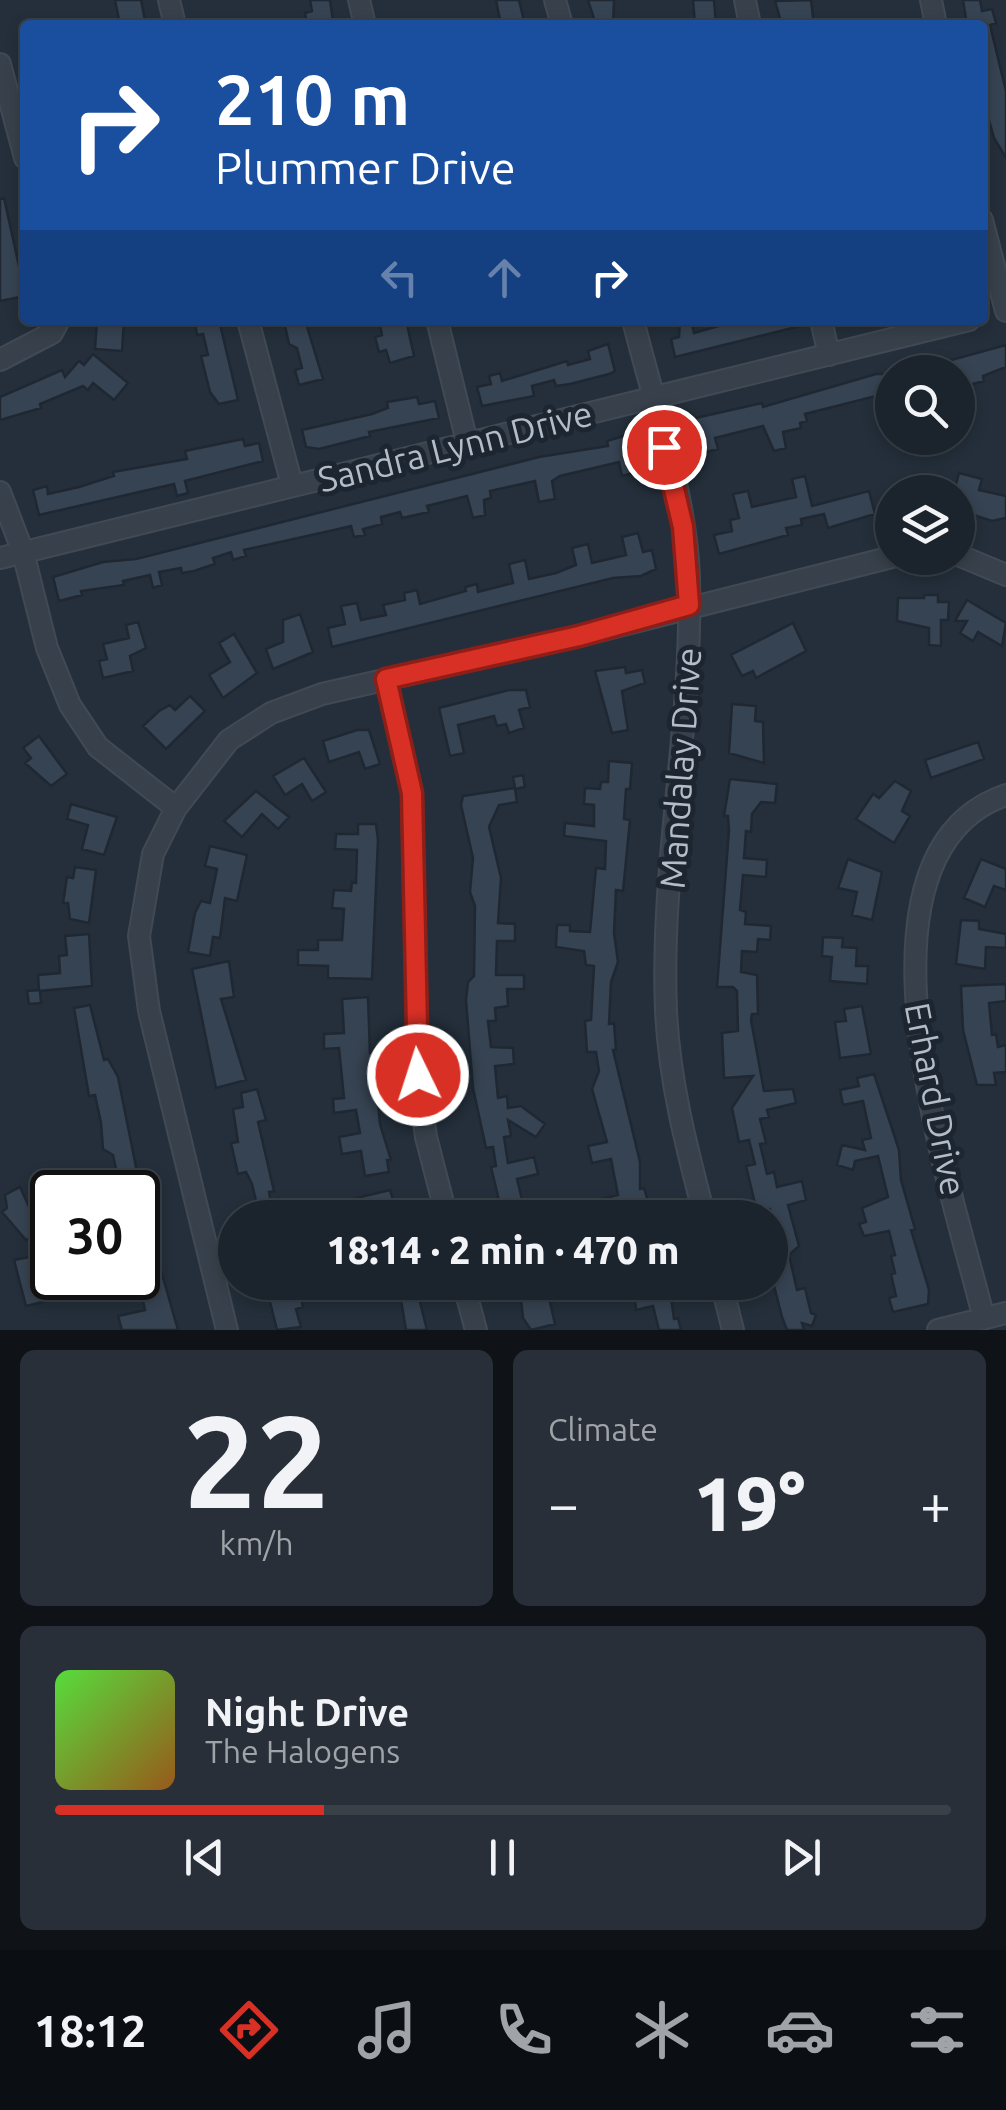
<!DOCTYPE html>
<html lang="en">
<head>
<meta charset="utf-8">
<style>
	body { margin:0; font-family:Ubuntu,sans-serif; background:#282f38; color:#f1f3f6; height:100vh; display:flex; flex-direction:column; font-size:38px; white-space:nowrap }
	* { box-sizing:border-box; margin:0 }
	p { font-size:32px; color:#a0a4a9 }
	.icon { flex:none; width:55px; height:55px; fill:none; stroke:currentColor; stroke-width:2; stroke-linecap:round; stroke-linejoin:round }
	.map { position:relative; height:1330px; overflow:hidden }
	.panel { display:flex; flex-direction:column; gap:20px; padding:20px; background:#0f1318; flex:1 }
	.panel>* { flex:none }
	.hud { position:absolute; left:20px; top:20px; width:968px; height:305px; border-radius:10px; box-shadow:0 5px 15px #0003,0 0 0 2px #394048; background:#1a4fa0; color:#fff; overflow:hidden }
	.controls { position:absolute; left:875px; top:355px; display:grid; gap:20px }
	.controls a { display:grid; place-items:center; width:100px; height:100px; border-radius:50%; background:#1b232c; box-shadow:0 5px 15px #0003,0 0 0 2px #394048; font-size:50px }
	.speed { position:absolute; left:30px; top:1170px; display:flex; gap:20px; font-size:50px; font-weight:700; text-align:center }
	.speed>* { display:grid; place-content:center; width:130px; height:130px; border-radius:50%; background:#1b232c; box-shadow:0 5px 15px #0003,0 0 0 2px #394048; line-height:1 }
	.speed .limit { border:5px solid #111; border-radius:15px; background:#fff; color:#111 }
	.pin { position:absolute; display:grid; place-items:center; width:85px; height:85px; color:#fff; margin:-42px; border:5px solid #fff; border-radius:50%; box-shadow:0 2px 10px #0007 }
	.me { position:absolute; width:110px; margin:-55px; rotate:356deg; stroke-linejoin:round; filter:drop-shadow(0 0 8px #0008) }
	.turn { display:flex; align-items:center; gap:35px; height:210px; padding:0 30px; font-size:45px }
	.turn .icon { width:130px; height:130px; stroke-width:2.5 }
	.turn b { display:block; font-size:70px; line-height:85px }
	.lanes { display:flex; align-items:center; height:95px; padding:0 30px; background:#0003; justify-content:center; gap:50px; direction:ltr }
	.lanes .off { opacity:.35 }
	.big { font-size:75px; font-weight:800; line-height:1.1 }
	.panel .widget { flex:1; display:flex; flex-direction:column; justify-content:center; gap:15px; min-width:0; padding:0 35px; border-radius:15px; background:#282f38 }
	.panel .dial { align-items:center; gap:0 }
	.dial b { font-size:130px; line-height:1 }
	.song { display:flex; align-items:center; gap:30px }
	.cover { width:120px; height:120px; border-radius:15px; background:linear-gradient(135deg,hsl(110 70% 55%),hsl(30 70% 35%)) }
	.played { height:10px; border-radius:5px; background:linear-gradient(90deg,#d93025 30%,#394048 30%) }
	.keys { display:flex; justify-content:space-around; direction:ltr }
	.heat { display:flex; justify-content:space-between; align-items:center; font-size:55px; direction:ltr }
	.panel .tiles { flex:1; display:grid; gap:20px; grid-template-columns:1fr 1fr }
	.widget:last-child { grid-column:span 2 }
	.trip { position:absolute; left:218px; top:1200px; width:570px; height:100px; border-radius:50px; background:#1b232c; box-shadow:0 5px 15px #0003,0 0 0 2px #394048; font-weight:800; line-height:100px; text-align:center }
	.menu { display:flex; height:160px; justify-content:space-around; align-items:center; background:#0b0e12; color:#a0a4a9 }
	.menu .icon { width:70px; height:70px }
	.menu .on { color:#d93025 }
	.menu b { font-size:45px; color:#f1f3f6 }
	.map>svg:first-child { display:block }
</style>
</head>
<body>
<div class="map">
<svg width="1006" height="1330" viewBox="0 0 1006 1330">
	<rect width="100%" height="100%" fill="#242f3b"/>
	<path fill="#364352" stroke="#1f2832" stroke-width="2.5" d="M115 0H141L146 25H120Z
		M310 0H330L333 21 307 25 305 13 312 11Z
		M496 0H519L525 25H501Z
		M588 0H614L613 25H596Z
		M693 0H714L716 25H695Z
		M811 0 814 25H782L775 1Z
		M963 0H980L982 11 992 9 996 23 990 25 1006 91V158L994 138 982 96V25H967Z
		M4 198 19 266 25 265V296L0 301V199Z
		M97 320 124 321 122 351 95 349Z
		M200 320H219L238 400 219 404 210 392 201 356 208 355 203 334 197 335 195 323Z
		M305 320 323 379 299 385 295 370 302 368 297 348 289 344 284 321Z
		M379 320H406L414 356 390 363 386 350 379 352 375 337 382 335Z
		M680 320H691L694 333 740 320H808V324L675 357 671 339 679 337Z
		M608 344 615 371 609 374 570 384 556 386 554 380 532 386 534 396 482 406 477 387 491 384 489 376 500 373 502 381 567 361 568 365 590 359 588 351Z
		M1006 345V367L983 376 984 381 958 388V372H901L900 368 929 362 930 366Z
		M93 354 128 383 114 400 93 383 88 390 83 386 40 404 41 408 0 420V397L62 370 65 377 79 361 84 365Z
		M876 374H892V392L805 414 807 421 800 423 801 428 783 432 786 448 774 451 763 426 715 438 718 449 699 454 691 419 762 403 763 407Z
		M417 397 419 404 435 401 439 418 369 432 370 436 319 449 306 447 302 430 372 414 388 408 387 402Z
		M627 435 637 472 622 476 619 462 560 476 552 481 555 499 539 502 535 481 490 491 491 498 484 500 485 515 473 518 467 496 427 506 429 512 402 518 400 512 381 517 382 524 363 529 365 535 354 537 351 526 334 530 244 550 246 556 233 560 231 552 213 558 215 564 194 571 182 573 181 568 159 572 162 585 153 588 150 575 123 581 124 585 81 591 82 595 59 601 53 577 103 562 136 559 539 457 608 446 607 441Z
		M243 439 245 446 259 443 263 461 185 481 188 493 177 496 174 484 39 515 33 490 47 486 48 494 79 487 114 476 113 472 187 459 185 451Z
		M959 473 982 479 979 490 1006 496V518L992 521 958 510 954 492Z
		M805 476 812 506 869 491 875 514 828 528 824 514 801 519 802 525 786 528 788 535 719 554 714 535 732 531 730 520 739 518 733 494 748 491 752 507 796 497 792 479Z
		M638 533 643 552 652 550 656 569 641 576 613 578 332 647 328 628 345 624 341 606 357 603 361 620 386 615 383 605 405 600 404 593 417 590 420 604 466 591 465 587 477 584 478 592 513 583 509 564 525 560 529 579 556 573 576 565 572 548 588 544 592 563 626 555 622 537Z
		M924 595H938V602H949L948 620H941V646L929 645V628L897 621 898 598H924Z
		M967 600 1006 623 1002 646 978 632 973 641 960 633 967 621H955Z
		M300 614 313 652 273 669 266 649 283 642V620Z
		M138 622 146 648 130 656 133 671 103 678 99 661 107 659 103 644 129 638 126 625Z
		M793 623 806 651 756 678 753 671 742 676 731 655Z
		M234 634 257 673 223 698 209 675 230 662 219 643Z
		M625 667 626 673 642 670 645 683 622 691 628 730 612 733 595 671Z
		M509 690H526L530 707 519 710 524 728 509 733 506 724 497 726 494 716 458 725 464 753 450 756 439 708Z
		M190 696 205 711 166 749 143 726 159 711 170 705 175 710Z
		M732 704 756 706 755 721 763 722 764 763 729 753Z
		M357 730H369L380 764 365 769 359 752 329 762 323 741Z
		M39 736 67 774 51 786 25 763 31 758 23 748Z
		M978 742 984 759 931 778 925 760Z
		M304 758 326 792 312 801 302 784 285 795 273 776Z
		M609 761 632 763 630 789H626L624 819 630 820 623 891 616 890 614 933 618 962 611 982 609 1024 614 1023 616 1050H613L640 1162V1189L644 1188 653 1218H591L588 1202 618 1195 611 1159 592 1163 588 1146 607 1142 592 1089 599 1071 596 1052H587L585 1021 591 1020 594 966 586 965 584 951 556 947 557 925H570V931L590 932 596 868 605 869 606 841 564 836 565 823 594 826V805L584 804 585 788 600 789 601 782H608Z
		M523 775 525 787 515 789 517 802 499 805 489 827 501 878 498 923 515 924V941H497L496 975H524V989H507L508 1006 495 1008 496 1021H488L491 1047 513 1048 514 1064 495 1066 498 1098 507 1096 508 1108 521 1106 545 1124 536 1137 508 1120 511 1136 504 1137 508 1163 534 1157 538 1174 517 1179 524 1208 502 1213 491 1167 496 1166 493 1147 486 1148 473 1088 466 1000 468 982 474 976 475 906 470 892 473 858 461 805 463 796 515 788 513 777Z
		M730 779 777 784 775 803 761 802 752 814 751 832 746 831 744 858 767 860 766 877 743 875 740 910 746 912 745 924 771 926 770 940 758 939 757 952 742 951 741 972 757 975 758 1014H752L751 1020 764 1091 793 1089 796 1103 767 1110 769 1117 760 1119 766 1143 760 1144 767 1174 774 1172 777 1187 802 1181 806 1200 788 1205 799 1246 789 1255 797 1290 805 1288 811 1313 816 1315 812 1326 802 1323 804 1330H787L782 1317 770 1270V1209L757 1212 746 1166 755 1164 749 1140 739 1142 732 1108 753 1076 724 1078 722 1033 738 1031 737 991 733 987H717L729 830 728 816H724Z
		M895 781 911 791 902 811 910 816 894 843 856 819 873 794 879 798Z
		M256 791 289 817 278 829 262 814 242 837 224 821Z
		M71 804 117 817 104 855 82 849 88 825 67 819Z
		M358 824H376L378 840 372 979 328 978V966L298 965V950H318V940H342L344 909 332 908 334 890 351 891 352 882 356 883 357 850 335 849 336 834H358Z
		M210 846 247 855 237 901 225 898 220 938 213 937 210 956 188 952 195 913 201 901 210 903 217 869 205 866Z
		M848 859 882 872 872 920 852 915 857 892 838 888Z
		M981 859 1006 869V890L994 886 985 907 964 898Z
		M75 867 96 870 89 923 70 919 68 903H63L67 877 73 878Z
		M961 920 979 921V929L1006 934V948L986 947 985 969 956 964Z
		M89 934 92 986 40 991 41 1003 29 1004 27 991 39 990 38 975 60 973 59 956 67 955 65 936Z
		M823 937 843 938 842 947 857 948 856 966H868L867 984 830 981 832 957 822 956Z
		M229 961 234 997 221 999 246 1080 216 1088 192 969Z
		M1006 984V1001L989 1003 992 1035 996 1034 998 1047 1006 1045V1072L994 1073 996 1085H977L963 1030 961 986Z
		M368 997 370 1053H374L380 1124 391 1160H387L389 1172 365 1176 361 1151 342 1154 339 1137 360 1133 356 1110 334 1113 333 1099 344 1098 339 1048 324 1049V1034L344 1033 342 999Z
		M90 1005 104 1060 108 1059 118 1077 141 1192H121L113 1155 103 1149 101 1123 95 1095 89 1096 74 1008Z
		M862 1006 871 1054 840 1058 835 1022 846 1021 844 1009Z
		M874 1074 899 1150 901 1180 915 1229 911 1230 929 1290 928 1304 893 1312 889 1298 896 1296 891 1274 895 1273 891 1256 895 1255 889 1231 864 1236 859 1224 866 1222 862 1208 888 1197 878 1156 855 1161 853 1170 837 1165 842 1145 865 1150 862 1140 871 1138 863 1101 843 1105 840 1090 859 1086 857 1078Z
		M257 1089 266 1120 258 1122 274 1191 269 1192 274 1218H260L252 1184 246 1172 238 1174 231 1143 238 1142 233 1109 243 1107 241 1093Z
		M20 1187 41 1233 26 1240 2 1212 7 1208 5 1195Z
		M390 1190 399 1218H347L344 1201Z
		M148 1206 150 1232 178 1330H122L118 1316 145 1310 138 1279V1209Z
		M50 1253 52 1279 43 1282 47 1301 26 1306 14 1260Z
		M273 1282H297L303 1307 296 1309 301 1327 277 1330 269 1298Z
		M398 1282H415L427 1330H406Z
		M519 1282H563L566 1298 550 1302 555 1324 531 1330 523 1318Z
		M633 1282H669L674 1319 678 1318 681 1330H659L653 1306 636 1310Z"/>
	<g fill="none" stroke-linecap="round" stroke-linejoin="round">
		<defs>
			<path id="minor" d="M169 0 175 25
				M359 0 365 25
				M555 0 562 25
				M745 0 750 25
				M931 0 936 25
				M0 64 25 158
				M982 220 1006 311
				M248 320 292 485
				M437 320 467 442
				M633 320C653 401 687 496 689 579 693 723 660 866 666 1010 669 1081 687 1149 705 1218
				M821 320 829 355
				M0 360 52 333 59 320
				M0 492 23 552 47 648 70 705 98 747 176 808
				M958 555 1006 575
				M0 558 969 320
				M386 679 412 793 418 1075 426 1137 447 1218
				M463 1282 476 1330
				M721 1282 733 1330
				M984 1319C954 1195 834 854 1006 795
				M227 1330 149 1011 139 936 153 854 176 808 229 740 271 713 322 694 579 636 892 557
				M938 1330 1006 1313"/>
		</defs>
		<use href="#minor" stroke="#414a54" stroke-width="24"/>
		<use href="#minor" stroke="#38414b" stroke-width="20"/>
	</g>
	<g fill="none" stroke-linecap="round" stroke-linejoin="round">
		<defs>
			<path id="route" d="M418 1075 412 793 386 679 579 636 689 605 683 527 664 447"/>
		</defs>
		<use href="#route" stroke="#8d1f18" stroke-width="25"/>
		<use href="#route" stroke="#d93025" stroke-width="18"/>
	</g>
	<g text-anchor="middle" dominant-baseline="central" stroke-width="10" stroke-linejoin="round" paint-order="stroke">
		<g font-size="35" fill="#b3bcc7" stroke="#1d2630">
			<text transform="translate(455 446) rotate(-14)">Sandra Lynn Drive</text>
			<text transform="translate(680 768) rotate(-86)">Mandalay Drive</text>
			<text transform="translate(936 1099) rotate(79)">Erhard Drive</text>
		</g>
	</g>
</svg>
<div class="controls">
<a><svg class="icon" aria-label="search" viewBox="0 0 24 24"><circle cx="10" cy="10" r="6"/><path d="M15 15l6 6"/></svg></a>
<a><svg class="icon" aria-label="layers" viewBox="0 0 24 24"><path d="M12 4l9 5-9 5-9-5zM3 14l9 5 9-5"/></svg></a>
</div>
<div class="speed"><div class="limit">30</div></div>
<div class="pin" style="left:664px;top:447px;background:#d93025"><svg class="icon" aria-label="arrive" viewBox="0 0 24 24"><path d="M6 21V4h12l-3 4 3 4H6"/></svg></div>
<svg class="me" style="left:418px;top:1075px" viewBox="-20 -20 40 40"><circle r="17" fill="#d93025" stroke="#fff" stroke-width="3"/><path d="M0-11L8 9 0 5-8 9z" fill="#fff"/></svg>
<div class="trip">18:14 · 2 min · 470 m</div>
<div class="hud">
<div class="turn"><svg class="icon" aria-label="right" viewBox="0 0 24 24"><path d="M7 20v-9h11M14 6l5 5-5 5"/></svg><div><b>210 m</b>Plummer Drive</div></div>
<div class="lanes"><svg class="icon off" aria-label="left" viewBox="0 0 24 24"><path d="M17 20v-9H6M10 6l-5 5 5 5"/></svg><svg class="icon off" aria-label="ahead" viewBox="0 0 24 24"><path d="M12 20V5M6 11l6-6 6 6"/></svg><svg class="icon" aria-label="right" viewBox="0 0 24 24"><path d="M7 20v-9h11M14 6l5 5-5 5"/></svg></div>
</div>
</div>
<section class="panel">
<div class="tiles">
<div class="widget dial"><b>22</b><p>km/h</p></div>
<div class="widget"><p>Climate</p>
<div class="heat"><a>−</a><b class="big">19°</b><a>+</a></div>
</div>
<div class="widget">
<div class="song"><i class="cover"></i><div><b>Night Drive</b><p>The Halogens</p></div></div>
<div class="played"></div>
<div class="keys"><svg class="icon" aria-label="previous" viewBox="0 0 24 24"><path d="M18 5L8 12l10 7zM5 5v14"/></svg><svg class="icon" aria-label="pause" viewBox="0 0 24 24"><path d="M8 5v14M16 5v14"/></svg><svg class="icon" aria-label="next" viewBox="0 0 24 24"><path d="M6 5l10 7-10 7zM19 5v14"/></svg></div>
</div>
</div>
</section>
<nav class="menu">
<b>18:12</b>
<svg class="icon on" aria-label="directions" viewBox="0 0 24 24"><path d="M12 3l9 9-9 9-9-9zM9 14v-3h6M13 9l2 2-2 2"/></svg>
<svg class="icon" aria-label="music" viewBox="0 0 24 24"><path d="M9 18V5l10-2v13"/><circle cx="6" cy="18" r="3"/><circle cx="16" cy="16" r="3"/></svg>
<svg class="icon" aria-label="phone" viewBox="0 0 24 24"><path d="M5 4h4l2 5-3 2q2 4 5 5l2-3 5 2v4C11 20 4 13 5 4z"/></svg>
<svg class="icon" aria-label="climate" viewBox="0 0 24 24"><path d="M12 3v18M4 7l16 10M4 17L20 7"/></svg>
<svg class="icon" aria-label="car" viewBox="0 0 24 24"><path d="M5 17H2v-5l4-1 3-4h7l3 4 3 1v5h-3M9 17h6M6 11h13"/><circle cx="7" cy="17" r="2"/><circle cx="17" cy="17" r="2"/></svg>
<svg class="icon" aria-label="filters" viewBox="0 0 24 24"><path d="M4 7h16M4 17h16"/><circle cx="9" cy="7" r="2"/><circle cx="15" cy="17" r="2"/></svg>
</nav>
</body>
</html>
